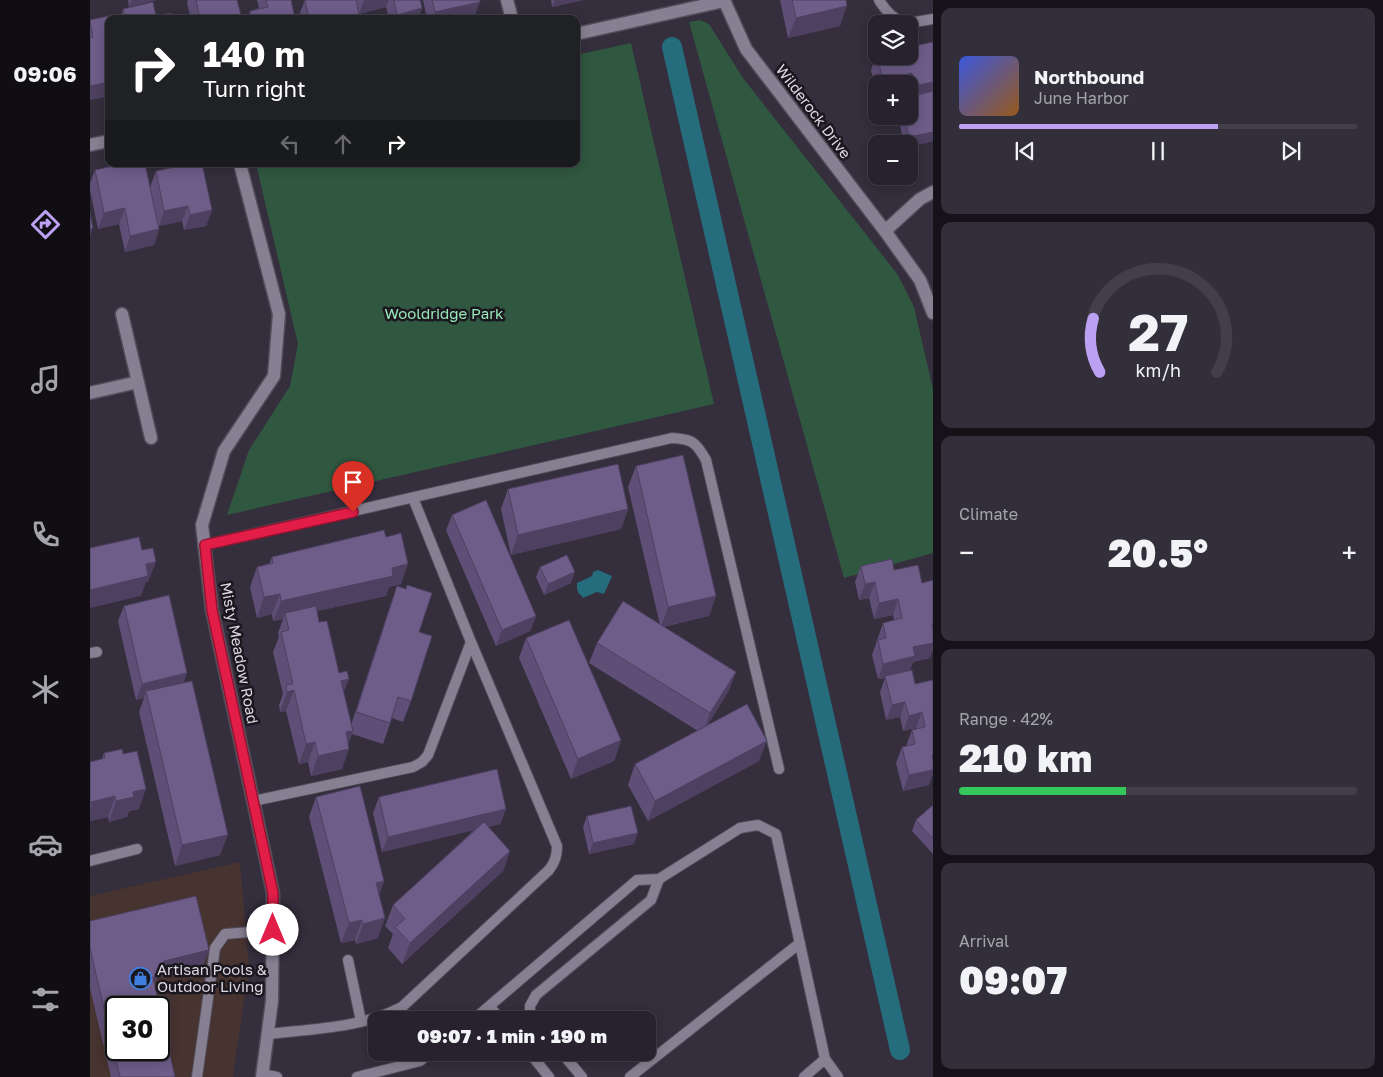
<!DOCTYPE html>
<html lang="en">
<head>
<meta charset="utf-8">
<style>
	body { margin:0; font-family:"Golos Text",sans-serif; background:#332f3a; color:#f1f3f6; height:100vh; display:flex; flex-direction:column; font-size:19px; white-space:nowrap }
	* { box-sizing:border-box; margin:0 }
	p { font-size:16px; color:#a4a4aa }
	.icon { flex:none; width:28px; height:28px; fill:none; stroke:currentColor; stroke-width:2; stroke-linecap:round; stroke-linejoin:round }
	.map { position:relative; flex:1; overflow:hidden }
	.panel { display:flex; flex-direction:column; gap:8px; padding:8px; background:#151319; width:450px }
	.panel>* { flex:none }
	.guide { position:absolute; left:15px; top:15px; width:475px; height:152px; border-radius:10px; box-shadow:0 2px 12px #0003,0 0 0 1px #433f4a; background:#202124; color:#fff; overflow:hidden }
	.fabs { position:absolute; left:778px; top:15px; display:grid; gap:10px }
	.fabs a { display:grid; place-items:center; width:50px; height:50px; border-radius:10px; background:#27222e; box-shadow:0 2px 12px #0003,0 0 0 1px #433f4a; font-size:25px }
	.speed { position:absolute; left:15px; top:996px; display:flex; gap:10px; font-size:25px; font-weight:700; text-align:center }
	.speed>* { display:grid; place-content:center; width:65px; height:65px; border-radius:50%; background:#27222e; box-shadow:0 2px 12px #0003,0 0 0 1px #433f4a; line-height:1 }
	.speed .limit { border:2px solid #111; border-radius:8px; background:#fff; color:#111 }
	.pin { position:absolute; display:grid; place-items:center; width:42px; height:42px; color:#fff; margin:-51px -21px; border-radius:50% 50% 50% 0; rotate:-45deg; box-shadow:0 0 5px #0007 }
	.pin .icon { rotate:45deg }
	.me { position:absolute; width:55px; margin:-28px; rotate:0deg; stroke-linejoin:round; filter:drop-shadow(0 0 4px #0008) }
	.turn { display:flex; align-items:center; gap:18px; height:105px; padding:0 15px; font-size:22px }
	.turn .icon { width:65px; height:65px; stroke-width:2.5 }
	.turn b { display:block; font-size:35px; line-height:42px }
	.lanes { display:flex; align-items:center; height:48px; padding:0 15px; background:#0003; justify-content:center; gap:25px; direction:ltr }
	.lanes .off { opacity:.35 }
	.big { font-size:38px; font-weight:800; line-height:1.1 }
	.panel .card { flex:1; display:flex; flex-direction:column; justify-content:center; gap:8px; min-width:0; padding:0 18px; border-radius:10px; background:#332f3a }
	.panel .dial { align-items:center; gap:0 }
	.dial svg { height:130px; overflow:visible; fill:none; stroke:#433f4a; stroke-width:7; stroke-linecap:round; text-anchor:middle }
	.dial text { fill:#f1f3f6; stroke:none }
	.song { display:flex; align-items:center; gap:15px }
	.cover { width:60px; height:60px; border-radius:8px; background:linear-gradient(135deg,hsl(230 70% 55%),hsl(30 70% 35%)) }
	.played { height:5px; border-radius:2px; background:linear-gradient(90deg,#bca0f2 65%,#433f4a 65%) }
	.keys { display:flex; justify-content:space-around; direction:ltr }
	.heat { display:flex; justify-content:space-between; align-items:center; font-size:28px; direction:ltr }
	.charge { height:8px; border-radius:4px; background:linear-gradient(90deg,#34c759 42%,#433f4a 0) }
	.trip { position:absolute; left:278px; top:1011px; width:288px; height:50px; border-radius:10px; background:#27222e; box-shadow:0 2px 12px #0003,0 0 0 1px #433f4a; font-weight:800; line-height:50px; text-align:center }
	main { display:flex; flex:1; min-height:0 }
	.dock { display:flex; flex-direction:column; width:90px; justify-content:space-around; align-items:center; background:#100e12; color:#a4a4aa }
	.dock .icon { width:35px; height:35px }
	.dock .on { color:#bca0f2 }
	.dock b { font-size:22px; color:#f1f3f6 }
	.map>svg:first-child { display:block }
</style>
</head>
<body>
<main>
<nav class="dock">
<b>09:06</b>
<svg class="icon on" aria-label="directions" viewBox="0 0 24 24"><path d="M12 3l9 9-9 9-9-9zM9 14v-3h6M13 9l2 2-2 2"/></svg>
<svg class="icon" aria-label="music" viewBox="0 0 24 24"><path d="M9 18V5l10-2v13"/><circle cx="6" cy="18" r="3"/><circle cx="16" cy="16" r="3"/></svg>
<svg class="icon" aria-label="phone" viewBox="0 0 24 24"><path d="M5 4h4l2 5-3 2q2 4 5 5l2-3 5 2v4C11 20 4 13 5 4z"/></svg>
<svg class="icon" aria-label="climate" viewBox="0 0 24 24"><path d="M12 3v18M4 7l16 10M4 17L20 7"/></svg>
<svg class="icon" aria-label="car" viewBox="0 0 24 24"><path d="M5 17H2v-5l4-1 3-4h7l3 4 3 1v5h-3M9 17h6M6 11h13"/><circle cx="7" cy="17" r="2"/><circle cx="17" cy="17" r="2"/></svg>
<svg class="icon" aria-label="filters" viewBox="0 0 24 24"><path d="M4 7h16M4 17h16"/><circle cx="9" cy="7" r="2"/><circle cx="15" cy="17" r="2"/></svg>
</nav>
<div class="map">
<svg width="843" height="1077" viewBox="0 0 843 1077">
	<rect width="100%" height="100%" fill="#342e3d"/>
	<path fill="#473330" fill-rule="evenodd" d="M150 862 159 967 143 1077H0V896ZM26 1008H69V1050H26Z"/>
	<path fill="#305740" d="M610 20 619 24 653 78 808 275 824 307 843 389V553L754 578 599 22Z
		M541 43 624 404 137 515 159 450 200 386 208 344 166 164H486V55Z"/>
	<path fill="#256d7c" d="M508 570 522 576 514 594 507 592 493 598 491 595 489 594 487 589V583L502 576 503 572Z"/>
	<g fill="none" stroke-linecap="round" stroke-linejoin="round">
		<path stroke="#256d7c" stroke-width="20" d="M582 47 810 1050"/>
		<defs>
			<path id="lane" d="M789 0C805 26 816 24 843 19
				M115 545 582 438C602 439 606 442 616 460L689 769
				M0 653 7 652
				M163 801 323 767 332 762 338 755 381 642 323 498
				M0 861 47 849
				M258 960 271 1021
				M400 1007 411 1020
				M383 1020 547 880 569 879 650 828 668 825 686 834 735 1059 748 1077
				M443 1020 440 1016V1006L446 995 561 900 569 879
				M178 1034C222 1029 272 1028 312 1007L459 870C465 862 467 856 467 846L381 642
				M439 1052 459 1077
				M471 1052 492 1077
				M172 1074 187 1077
				M107 1077 125 948 135 934 183 930
				M267 1077 330 1061 341 1052
				M540 1077 710 943
				M714 1077 735 1059"/>
			<path id="street" d="M417 0 422 19
				M634 0 656 49 795 231 830 280 843 313
				M486 34 634 1
				M0 145 19 141
				M150 164 189 314 184 376 134 451 112 525 122 610 183 893 182 1001 172 1077
				M795 231 830 199 843 192
				M32 314 61 438
				M0 393 48 382"/>
		</defs>
		<use href="#lane" stroke="#514c59" stroke-width="12"/>
		<use href="#street" stroke="#514c59" stroke-width="15"/>
		<use href="#lane" stroke="#868092" stroke-width="10"/>
		<use href="#street" stroke="#868092" stroke-width="12"/>
	</g>
	<path fill="#5f4f76" d="M38 0H66L39 7Z
		M98 0H147L152 19H95L96 17 100 16 97 3Z
		M167 0H201L205 19H157L160 11 169 8Z
		M215 0H330L332 8 328 19H299L296 7 269 14 270 19H210L209 15Z
		M333 0H390L384 17 379 19H337Z
		M461 0H493L462 7Z
		M690 0H756L750 26 698 38Z
		M33 9 66 16 82 19H30Z
		M0 22 19 96 0 100Z
		M843 42V141L819 147V144H814L808 116H819V84H786V93L781 70 786 56H819Z
		M83 164H112L122 210 116 226 94 230 92 221 69 226V229L64 245 35 252 29 224 8 229 0 190V183L5 170 60 187 66 171 81 168Z
		M546 466 626 596 619 616 573 627 646 672 638 692 617 726 669 761 558 821 538 785 545 764 608 731 499 663 507 643 570 625 538 487Z
		M418 489 538 509 531 529 421 555 411 509Z
		M362 515 446 616 440 631 406 646 356 530Z
		M296 537 311 584 299 587 296 596 227 611 229 622 249 673 261 725 300 606 307 586 329 632 321 701 313 722 302 718 293 744 262 734 258 744 252 769 221 776 218 762 209 764 196 711 190 712 189 705 193 694 183 652 189 637 188 633 193 619 183 621 182 614 167 618 160 587 167 567 179 564 182 557Z
		M771 566 804 570 832 583 843 580V650L840 658 823 662 820 670 825 684 843 680 839 785 813 791 806 763 812 747 816 746 822 730 826 729V728L813 731 810 717 796 720 790 692 795 678 788 679 782 655 793 623 804 620 803 615 784 619 779 598 769 600 765 582Z
		M450 567 481 583 454 595 446 577Z
		M34 606 94 682 130 855 85 866 49 712 54 698 46 700 28 621Z
		M436 638 531 740 524 761 481 779 429 658Z
		M14 753 49 809 39 811 37 817 19 822 18 817 0 821V762L12 759Z
		M226 797 294 881 289 895 288 938 266 944 265 940 251 943 219 817Z
		M289 797 416 809 410 824 398 827 420 851 413 871 312 964 298 948 303 934 295 926 303 905 384 830 292 852 283 813Z
		M843 805V854L822 831 826 820Z
		M497 816 544 844 499 854 493 827Z
		M0 921 113 966 68 977 64 983 85 1077H21L0 988Z"/>
	<path fill="#4d4060" d="M42 0H66L39 7Z
		M274 0H299L296 7 269 14Z
		M465 0H493L462 7Z
		M390 2 384 17 379 19H343L345 12Z
		M757 6 750 26 698 38 706 18Z
		M332 8 328 19H306L307 15Z
		M822 73 818 84H791L793 80Z
		M19 82V96L0 100V86Z
		M843 82V96L819 102 825 86Z
		M843 132V141L819 147V144H816L819 137Z
		M98 206 92 221 69 226 74 211Z
		M35 208 29 224 8 229 14 213Z
		M122 210 116 226 94 230 100 215Z
		M3 228 0 236V229Z
		M69 229 64 245 35 252 40 236Z
		M538 509 531 529 421 555 428 535Z
		M66 562 58 582H56L51 596 0 608V590L56 564Z
		M318 564 311 584 299 587 296 596 196 618 195 613 193 619 183 621 191 601 302 568Z
		M485 572 481 583 454 595 458 584Z
		M785 582 779 598 769 600 775 584Z
		M190 594 182 614 167 618 174 597Z
		M626 596 619 616 571 627 578 607Z
		M808 599 803 615 784 619 789 603Z
		M446 616 440 631 406 646 412 630Z
		M843 643V650L840 658 823 662 819 672 795 676V678L788 679 793 664 823 647Z
		M646 672 638 692 612 734 620 713Z
		M97 673 92 689 56 691 54 698 46 700 52 684Z
		M259 679 251 700V681Z
		M204 690 196 711 190 712 197 692Z
		M815 702 810 717 796 720 802 705Z
		M832 712 826 728 813 731 819 716Z
		M263 731 256 749H259L252 769 221 776 228 756 256 732Z
		M531 740 524 761 481 779 488 759Z
		M677 741 669 761 558 821 565 801Z
		M225 742 218 762 209 764 216 744Z
		M843 770V775L839 785 813 791 819 775Z
		M56 789 49 809 39 811 37 817 19 822 26 801 43 792Z
		M25 796 18 817 0 821V804L1 802Z
		M416 809 410 824 292 852 298 837Z
		M548 833 544 844 499 854 503 843Z
		M138 835 130 855 85 866 92 845Z
		M420 851 413 871 312 964 320 943Z
		M294 881 287 901 286 883Z
		M295 918 288 938 266 944 273 924Z
		M272 920 265 940 251 943 259 923Z
		M119 950 113 966 68 977 57 994 63 978 74 961Z"/>
	<path fill="#6e5c89" stroke="#4d4060" fill-rule="evenodd" d="M106 0H147L152 19H96V17L109 14Z
		M176 0H201L205 19H162L160 11 178 7Z
		M215 0H266L270 19H219Z
		M304 0H330L332 8 307 15Z
		M342 0H390V2L345 12Z
		M702 0H756L757 6 706 18Z
		M63 2 66 16 81 13 82 19H35L33 9Z
		M23 15V19H19V82L0 86V38L3 37 0 20Z
		M843 42V82L825 86 822 73 793 80 787 56H819V47Z
		M843 91V132L819 137 814 116H819V97Z
		M32 164H55L69 229 40 236 35 208 14 213 5 170Z
		M90 164H112L122 210 100 215 98 206 74 211 66 171 90 166Z
		M0 214 3 228 0 229Z
		M593 455 626 596 578 607 546 466Z
		M528 464 538 509 428 535 418 489Z
		M396 500 446 616 412 630 362 515Z
		M294 530 296 537 311 533 318 564 302 568 303 576 191 601 190 594 174 597 167 567 183 563 182 557Z
		M49 537 52 550 63 548 66 562 56 564 58 576 0 590V548Z
		M477 555 485 572 458 584 450 567Z
		M802 559 804 570 828 565 832 583 843 580V624H842L843 629V643L823 647 825 656 793 664 788 640 796 638 793 623 812 618 808 599 789 603 785 582 775 584 771 566Z
		M317 585 342 593 329 632 342 636 321 701 308 697 300 723 266 712 307 586 316 589Z
		M79 595 97 673 52 684 34 606Z
		M533 601 646 672 620 713 507 643Z
		M226 606 229 622 237 621 249 673 257 671 259 679 251 681 263 731 256 732 259 749 228 756 225 742 216 744 204 690 197 692 196 685 203 684 191 632 199 630 195 613Z
		M479 620 531 740 488 759 436 638Z
		M822 670 825 684 843 680V755H842L843 761V770L819 775 812 747 825 744 822 730 835 727 832 712 819 716 815 702 802 705 795 676Z
		M102 681 138 835 92 845 56 691Z
		M657 704 677 741 565 801 545 764Z
		M32 749 33 754 47 751 56 789 43 792 44 797 26 801 25 796 1 802 2 807 0 808V762L15 758 14 753Z
		M407 769 416 809 298 837 289 797Z
		M270 786 294 881 286 883 295 918 273 924 272 920 259 923 226 797Z
		M843 805V839L826 820Z
		M541 806 548 833 503 843 497 816Z
		M394 822 420 851 320 943 305 927 315 919 303 905Z
		M106 896 119 950 74 961 63 978 85 1077H30L0 948V921ZM26 1008H69V1050H26Z"/>
	<g fill="none" stroke-linecap="round" stroke-linejoin="round">
		<defs>
			<path id="route" d="M183 930V893L122 610 115 545 263 512"/>
		</defs>
		<use href="#route" stroke="#92132f" stroke-width="12"/>
		<use href="#route" stroke="#e11d48" stroke-width="9"/>
	</g>
	<defs>
		<symbol id="shop-ring" viewBox="-11 -11 22 22"><circle r="9.5" fill="#1a171f" stroke="#3f7fe0" stroke-width="1.5"/><path d="M-5-2.5h2.3a2.7 3.5 0 0 1 5.4 0H5L5.5 6h-11ZM-1.5-2.5h3a1.5 2.3 0 0 0-3 0Z" fill="#3f7fe0"/></symbol>
	</defs>
	<g fill-rule="evenodd">
		<use href="#shop-ring" x="38" y="966" width="25" height="25"/>
	</g>
	<g text-anchor="middle" dominant-baseline="central" stroke-width="5" stroke-linejoin="round" paint-order="stroke">
		<g font-size="15" fill="#dcd8e2" stroke="#1a171f">
			<text transform="translate(724 111) rotate(53)">Wilderock Drive</text>
			<text transform="translate(150 653) rotate(79)">Misty Meadow Road</text>
		</g>
		<g font-size="15" fill="#97e7b8" stroke="#1a171f">
			<text x="354" y="313">Wooldridge Park</text>
		</g>
		<g font-size="15" fill="#dcd8e2" stroke="#1a171f" text-anchor="start">
			<text x="67" y="969">Artisan Pools &amp;<tspan x="67" dy="17">Outdoor Living</tspan></text>
		</g>
	</g>
</svg>
<div class="fabs">
<a><svg class="icon" aria-label="layers" viewBox="0 0 24 24"><path d="M12 4l9 5-9 5-9-5zM3 14l9 5 9-5"/></svg></a>
<a>+</a>
<a>−</a>
</div>
<div class="speed"><div class="limit">30</div></div>
<div class="pin" style="left:263px;top:512px;background:#d93025"><svg class="icon" aria-label="arrive" viewBox="0 0 24 24"><path d="M6 21V4h12l-3 4 3 4H6"/></svg></div>
<svg class="me" style="left:183px;top:930px" viewBox="-20 -20 40 40"><circle r="19" fill="#fff"/><path d="M0-13L10 11 0 6-10 11z" fill="#e11d48"/></svg>
<div class="trip">09:07 · 1 min · 190 m</div>
<div class="guide">
<div class="turn"><svg class="icon" aria-label="right" viewBox="0 0 24 24"><path d="M7 20v-9h11M14 6l5 5-5 5"/></svg><div><b>140 m</b>Turn right</div></div>
<div class="lanes"><svg class="icon off" aria-label="left" viewBox="0 0 24 24"><path d="M17 20v-9H6M10 6l-5 5 5 5"/></svg><svg class="icon off" aria-label="ahead" viewBox="0 0 24 24"><path d="M12 20V5M6 11l6-6 6 6"/></svg><svg class="icon" aria-label="right" viewBox="0 0 24 24"><path d="M7 20v-9h11M14 6l5 5-5 5"/></svg></div>
</div>
</div>
<section class="panel">
<div class="card">
<div class="song"><i class="cover"></i><div><b>Northbound</b><p>June Harbor</p></div></div>
<div class="played"></div>
<div class="keys"><svg class="icon" aria-label="previous" viewBox="0 0 24 24"><path d="M18 5L8 12l10 7zM5 5v14"/></svg><svg class="icon" aria-label="pause" viewBox="0 0 24 24"><path d="M8 5v14M16 5v14"/></svg><svg class="icon" aria-label="next" viewBox="0 0 24 24"><path d="M6 5l10 7-10 7zM19 5v14"/></svg></div>
</div>
<div class="card dial"><svg viewBox="0 0 100 80">
<path d="M14 69A42 42 0 1 1 86 69"/>
<path d="M14 69A42 42 0 0 1 10 36" stroke="#bca0f2"/>
<text x="50" y="56" font-size="32" font-weight="700">27</text>
<text x="50" y="72" font-size="11">km/h</text>
</svg></div>
<div class="card"><p>Climate</p>
<div class="heat"><a>−</a><b class="big">20.5°</b><a>+</a></div>
</div>
<div class="card"><p>Range · 42%</p><b class="big">210 km</b><div class="charge"></div></div>
<div class="card"><p>Arrival</p><b class="big">09:07</b></div>
</section>
</main>
</body>
</html>
